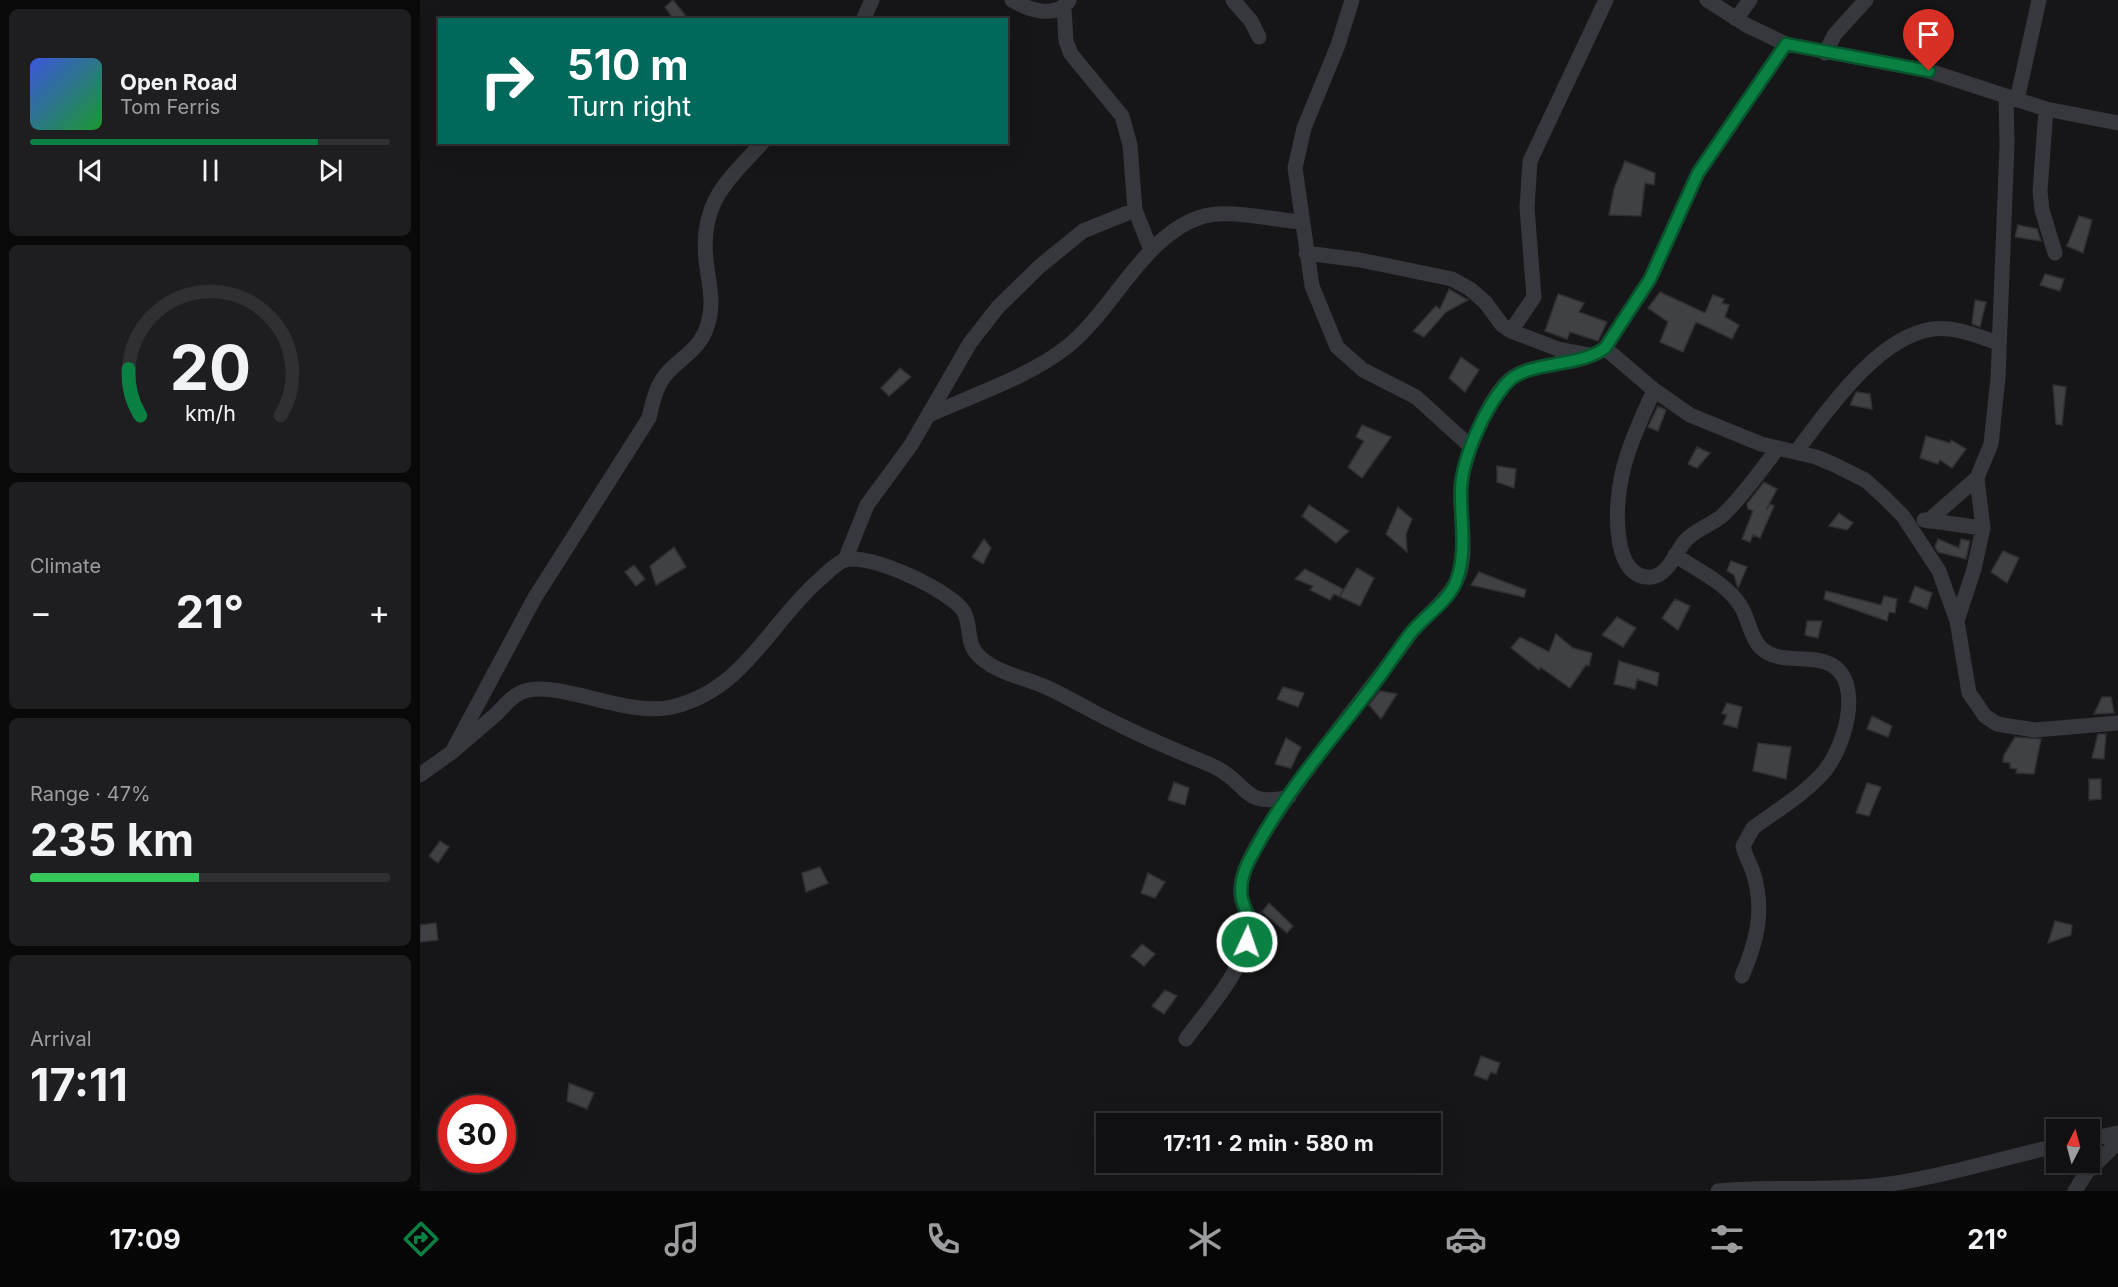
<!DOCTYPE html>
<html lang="en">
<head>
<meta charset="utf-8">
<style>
	body { margin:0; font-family:Inter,sans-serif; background:#1e1e20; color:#f1f3f6; height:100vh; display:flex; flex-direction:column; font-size:22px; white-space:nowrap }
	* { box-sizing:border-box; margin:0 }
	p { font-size:20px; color:#9c9d9f }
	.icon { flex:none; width:33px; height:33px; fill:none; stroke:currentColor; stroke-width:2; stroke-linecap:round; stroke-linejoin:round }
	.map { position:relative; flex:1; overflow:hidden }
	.sheet { display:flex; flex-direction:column; gap:9px; padding:9px; background:#09090a; width:420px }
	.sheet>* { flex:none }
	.top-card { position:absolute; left:18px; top:18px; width:570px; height:126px; border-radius:0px; box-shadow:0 6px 24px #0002,0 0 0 2px #303032; background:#00695c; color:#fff; overflow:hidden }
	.needle { width:39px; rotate:6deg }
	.buttons { position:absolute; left:1626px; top:1119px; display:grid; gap:12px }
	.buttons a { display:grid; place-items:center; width:54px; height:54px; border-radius:0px; background:#101012; box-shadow:0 6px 24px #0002,0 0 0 2px #303032; font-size:30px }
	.speed { position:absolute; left:18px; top:1095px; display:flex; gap:12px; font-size:30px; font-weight:700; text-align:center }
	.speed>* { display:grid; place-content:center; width:78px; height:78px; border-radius:50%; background:#101012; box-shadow:0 6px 24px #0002,0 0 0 2px #303032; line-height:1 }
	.speed .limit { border:9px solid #d22; background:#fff; color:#111 }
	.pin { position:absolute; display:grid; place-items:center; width:51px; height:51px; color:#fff; margin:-62px -26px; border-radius:50% 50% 50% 0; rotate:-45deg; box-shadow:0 0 6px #0007 }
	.pin .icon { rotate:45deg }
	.me { position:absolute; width:66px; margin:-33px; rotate:3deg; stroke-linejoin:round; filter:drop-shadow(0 0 4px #0008) }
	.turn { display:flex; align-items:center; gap:21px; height:126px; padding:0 30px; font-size:27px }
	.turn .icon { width:78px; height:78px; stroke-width:2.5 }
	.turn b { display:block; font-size:42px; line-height:51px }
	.big { font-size:45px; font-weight:700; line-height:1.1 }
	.sheet .card { flex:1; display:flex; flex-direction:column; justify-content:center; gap:9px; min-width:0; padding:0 21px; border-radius:9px; background:#1e1e20 }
	.sheet .dial { align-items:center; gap:0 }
	.dial svg { height:156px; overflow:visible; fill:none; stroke:#303032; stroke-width:7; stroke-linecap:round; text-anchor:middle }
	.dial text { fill:#f1f3f6; stroke:none }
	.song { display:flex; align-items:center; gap:18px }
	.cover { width:72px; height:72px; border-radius:9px; background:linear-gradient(135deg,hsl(230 70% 55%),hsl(130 70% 35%)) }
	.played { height:6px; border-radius:3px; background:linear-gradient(90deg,#0b8043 80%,#303032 80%) }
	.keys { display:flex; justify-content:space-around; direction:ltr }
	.heat { display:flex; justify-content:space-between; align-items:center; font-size:33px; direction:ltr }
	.charge { height:9px; border-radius:4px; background:linear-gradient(90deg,#34c759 47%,#303032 0) }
	.trip { position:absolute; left:676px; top:1113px; width:345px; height:60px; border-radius:0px; background:#101012; box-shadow:0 6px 24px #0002,0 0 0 2px #303032; font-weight:700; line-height:60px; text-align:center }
	.menu { display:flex; height:96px; justify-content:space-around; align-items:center; background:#060607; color:#9c9d9f }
	.menu .icon { width:42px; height:42px }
	.menu .active { color:#0b8043 }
	.menu b { font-size:27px; color:#f1f3f6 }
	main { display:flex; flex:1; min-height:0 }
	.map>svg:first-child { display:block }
</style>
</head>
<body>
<main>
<section class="sheet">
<div class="card">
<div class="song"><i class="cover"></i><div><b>Open Road</b><p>Tom Ferris</p></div></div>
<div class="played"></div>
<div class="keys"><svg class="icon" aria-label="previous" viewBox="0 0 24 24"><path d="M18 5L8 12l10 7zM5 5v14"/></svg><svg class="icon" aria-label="pause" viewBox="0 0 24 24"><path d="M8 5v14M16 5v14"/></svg><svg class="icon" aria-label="next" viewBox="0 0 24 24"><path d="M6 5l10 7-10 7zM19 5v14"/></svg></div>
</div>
<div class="card dial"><svg viewBox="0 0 100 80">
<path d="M14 69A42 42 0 1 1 86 69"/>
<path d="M14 69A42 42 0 0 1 8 45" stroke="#0b8043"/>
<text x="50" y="56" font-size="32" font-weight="700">20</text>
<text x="50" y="72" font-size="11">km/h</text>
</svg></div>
<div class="card"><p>Climate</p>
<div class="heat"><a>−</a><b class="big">21°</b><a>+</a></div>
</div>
<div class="card"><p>Range · 47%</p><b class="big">235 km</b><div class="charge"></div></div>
<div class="card"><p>Arrival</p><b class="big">17:11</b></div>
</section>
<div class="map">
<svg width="1698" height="1191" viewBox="0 0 1698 1191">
	<rect width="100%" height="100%" fill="#161618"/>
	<path fill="#404145" stroke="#303034" stroke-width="1.5" d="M253 0 265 15 259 20H254L245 7Z
		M1205 161 1235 173 1234 185 1225 183 1221 216 1189 215 1194 189Z
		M1659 216 1672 220 1663 253 1647 246Z
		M1598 225 1617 229 1621 241 1595 237Z
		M1625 274 1644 279 1640 291 1620 285Z
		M1029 289 1048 300 1026 312 1004 337 993 331 1016 306 1020 309Z
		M1240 292 1285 313 1293 295 1304 299 1302 303 1309 305 1305 317 1319 325 1312 339 1276 322 1263 352 1240 342 1248 322 1228 308Z
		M1138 294 1164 303 1159 312 1187 322 1178 341 1150 332 1147 339 1125 331Z
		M1555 300 1566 302 1560 327 1552 324Z
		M1041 357 1059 370 1045 392 1029 378Z
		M480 368 491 377 469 396 461 388Z
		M1633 385 1646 387 1642 425 1636 424Z
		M1436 392 1450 394 1452 409 1430 405Z
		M1238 406 1246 410 1238 431 1228 427Z
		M942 425 971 437 942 478 928 467 944 441 936 437Z
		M1506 436 1530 443 1531 440 1546 449 1532 468 1520 460 1518 464 1500 458Z
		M1277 447 1290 453 1277 468 1268 464Z
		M1077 466 1096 469 1094 488 1077 482Z
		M1344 482 1357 489 1346 510 1350 504 1354 506 1340 538 1333 535 1330 542 1322 539 1333 511 1328 509 1327 504Z
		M889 505 929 531 916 543 882 516Z
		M978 507 992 519 986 534 987 552 966 534Z
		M1419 513 1433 523 1427 530 1409 526Z
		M564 539 571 548 563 564 552 557Z
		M1518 539 1539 548 1541 539 1550 541 1546 559 1518 552 1515 547Z
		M254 547 266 567 236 585 230 566Z
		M1583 551 1599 558 1587 583 1571 572Z
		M1311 561 1327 567 1318 588 1314 575 1307 571Z
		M214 565 225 579 216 586 205 572Z
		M937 568 954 578 940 606 914 594 910 600 890 590 893 586 875 579 885 569 923 589 920 596Z
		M1059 572 1106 590 1104 597 1051 585Z
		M1495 586 1512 593 1507 609 1489 602Z
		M1406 591 1461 605 1464 596 1477 599 1475 613 1469 612 1467 621 1404 599Z
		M1255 599 1270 606 1258 630 1242 618Z
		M1197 617 1216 628 1203 647 1182 635Z
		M1387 621H1402L1398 638 1385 635Z
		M1136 634 1153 648 1172 653 1169 666 1166 665 1150 688 1120 667 1119 670 1091 648 1100 637 1129 652Z
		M1199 661 1239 673 1237 686 1217 679 1215 689 1194 684Z
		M863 687 884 693 878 707 857 699Z
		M960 691 977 694 961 719 949 705Z
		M1682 697H1691L1694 713 1674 714Z
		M1307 703 1322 707 1317 728 1303 724 1307 715 1302 713Z
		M1452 716 1472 726 1468 737 1447 729Z
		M1678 734H1686L1684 759 1672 758Z
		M1595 737 1621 739 1614 774 1596 773 1597 769 1590 768V763L1583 762 1584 755Z
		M866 738 881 747 871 768 855 764Z
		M1338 743 1371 747 1366 779 1333 771Z
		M1669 779H1681V799L1669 800Z
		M754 782 769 788 765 805 748 800Z
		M1447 783 1461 787 1449 816 1436 813Z
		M20 841 29 847 18 863 9 856Z
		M400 867 408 883 386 892 382 873Z
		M728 873 745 882 735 898 721 893Z
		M849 903 873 926 867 933 842 912Z
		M1635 921 1652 925 1651 935 1628 943Z
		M16 923 18 940 0 942V925Z
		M722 944 735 954 724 966 711 956Z
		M745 990 757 996 744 1014 732 1006Z
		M1061 1056 1080 1063 1076 1074 1071 1072 1067 1080 1054 1075Z
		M149 1083 174 1093 167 1109 147 1101Z"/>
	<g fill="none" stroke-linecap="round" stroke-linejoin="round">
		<path stroke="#37383d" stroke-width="15" d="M592 0C609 10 634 19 649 1
			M813 0 831 21 839 37
			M932 0 918 45 884 128 875 168 892 286 917 347 943 370 996 397 1051 447
			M1287 0 1328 26 1366 44 1509 71 1626 109 1698 123
			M644 8 646 41 651 54 702 116 710 145 715 210 731 250
			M1316 19 1330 0
			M443 20 452 0
			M1405 53 1415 34 1446 0
			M1597 100 1619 0
			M1626 109 1620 191 1622 210 1635 253
			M886 253 940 260 1032 279 1050 289 1065 302 1082 325 1091 331 1138 349 1170 355
			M1091 331 1114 297 1107 208 1110 161 1186 0
			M1185 348 1234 390 1270 415 1341 444 1396 457 1415 465 1445 480 1463 496 1483 516 1519 571 1537 621 1549 693 1565 716 1577 724 1615 730 1698 723
			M1234 390C1221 420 1205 452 1200 485 1196 510 1192 581 1232 577 1248 575 1256 552 1265 541 1274 530 1292 525 1303 515 1324 495 1340 471 1358 448
			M509 415C553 395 611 376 648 346 693 310 724 235 781 217 807 208 853 220 881 222
			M1376 452C1407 411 1458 336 1513 329 1535 326 1559 337 1579 343
			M1504 520 1563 528
			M1508 521 1557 478 1571 444 1578 378 1587 144 1586 97
			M1255 555C1277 570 1306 583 1320 605 1329 618 1329 635 1340 647 1359 666 1388 653 1410 664 1446 682 1423 752 1402 774 1383 795 1356 811 1333 828L1323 846C1325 856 1330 863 1333 872 1345 910 1337 941 1322 976
			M425 560 447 505 491 445 550 343 578 307 620 266 663 231 715 210
			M1537 621 1554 569 1563 528 1557 478
			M32 752C46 740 60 728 74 716 82 709 89 699 98 694 131 675 204 718 252 707 324 690 348 625 399 580 406 574 416 563 425 560 448 552 532 591 544 612 552 627 545 645 561 658 579 674 607 678 628 688 652 699 674 713 698 724 729 740 763 753 795 767 829 784 823 808 869 797
			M0 775 32 752 114 599 229 418C233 401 236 385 248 372 260 359 278 349 285 332 296 306 289 287 286 260 280 202 307 181 343 142
			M766 1039C791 1005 822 972 831 930 833 919 825 911 822 901 817 882 828 861 837 845 881 771 939 706 989 636 1003 617 1025 603 1036 582 1050 555 1039 517 1041 488 1043 458 1065 407 1085 384 1107 359 1157 369 1185 348L1230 279 1278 173 1366 44
			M1670 1139 1698 1133
			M1298 1191C1350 1186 1401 1191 1453 1186 1512 1180 1578 1159 1636 1146
			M1655 1191 1666 1173 1698 1142"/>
	</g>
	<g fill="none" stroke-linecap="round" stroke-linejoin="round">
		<defs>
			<path id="route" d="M827 942C835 920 827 919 822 899 818 881 827 863 836 848 865 793 907 745 945 696 961 676 975 654 990 634 1004 616 1030 601 1037 579 1047 550 1040 518 1041 489 1042 458 1065 408 1085 385 1106 359 1157 369 1185 348L1230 279 1278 173 1366 44 1509 71"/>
		</defs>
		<use href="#route" stroke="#07532c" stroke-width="15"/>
		<use href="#route" stroke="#0b8043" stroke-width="10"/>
	</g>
</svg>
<div class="buttons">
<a><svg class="needle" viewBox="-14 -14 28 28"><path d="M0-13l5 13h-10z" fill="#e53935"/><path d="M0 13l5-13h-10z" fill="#9c9d9f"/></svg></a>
</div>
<div class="speed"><div class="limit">30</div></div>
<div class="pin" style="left:1509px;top:71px;background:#d93025"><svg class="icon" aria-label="arrive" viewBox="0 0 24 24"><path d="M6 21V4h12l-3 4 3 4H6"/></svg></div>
<svg class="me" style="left:827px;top:942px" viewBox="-20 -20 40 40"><circle r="17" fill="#0b8043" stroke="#fff" stroke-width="3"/><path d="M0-11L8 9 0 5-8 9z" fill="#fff"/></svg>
<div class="trip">17:11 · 2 min · 580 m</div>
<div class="top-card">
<div class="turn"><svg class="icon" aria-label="right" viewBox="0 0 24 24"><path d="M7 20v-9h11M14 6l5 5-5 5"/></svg><div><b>510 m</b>Turn right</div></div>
</div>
</div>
</main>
<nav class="menu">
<b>17:09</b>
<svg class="icon active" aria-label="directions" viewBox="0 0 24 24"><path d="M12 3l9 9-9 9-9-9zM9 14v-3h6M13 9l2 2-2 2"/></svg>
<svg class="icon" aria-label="music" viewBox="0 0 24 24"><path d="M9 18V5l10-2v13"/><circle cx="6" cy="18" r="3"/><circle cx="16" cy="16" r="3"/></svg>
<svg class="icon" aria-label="phone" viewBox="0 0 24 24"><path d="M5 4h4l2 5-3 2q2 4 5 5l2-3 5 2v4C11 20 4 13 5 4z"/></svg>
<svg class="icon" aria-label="climate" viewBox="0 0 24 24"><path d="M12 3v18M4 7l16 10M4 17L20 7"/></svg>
<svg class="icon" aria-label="car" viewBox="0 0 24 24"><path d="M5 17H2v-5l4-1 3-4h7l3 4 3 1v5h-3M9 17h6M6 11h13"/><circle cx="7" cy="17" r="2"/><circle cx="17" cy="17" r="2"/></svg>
<svg class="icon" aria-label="filters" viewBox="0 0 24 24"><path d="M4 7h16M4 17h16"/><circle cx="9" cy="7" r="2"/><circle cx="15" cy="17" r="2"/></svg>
<b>21°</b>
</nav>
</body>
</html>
